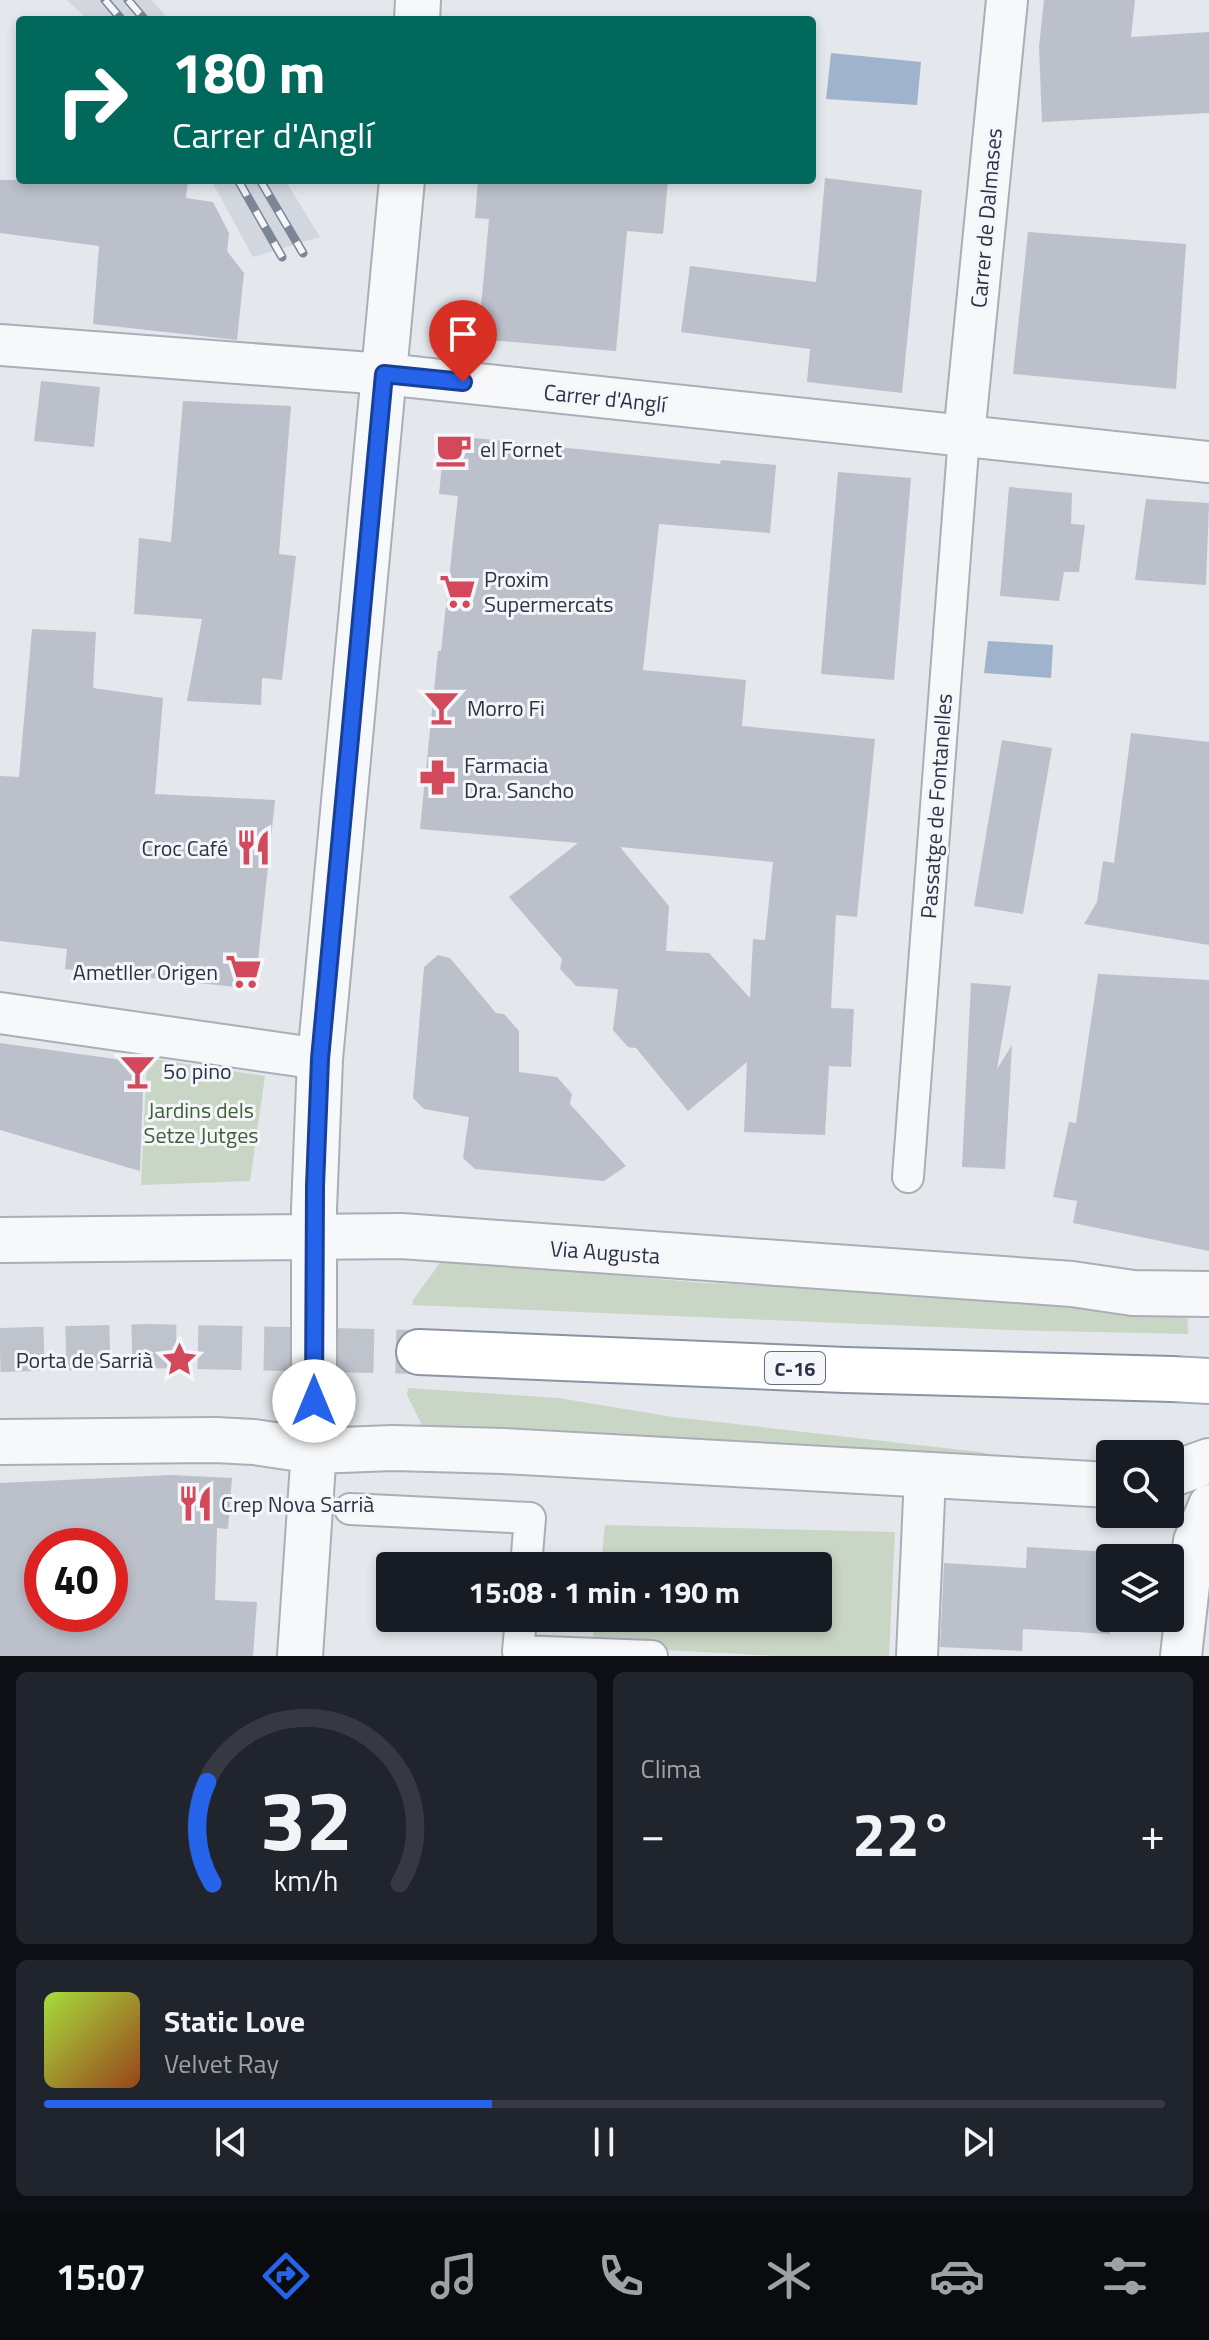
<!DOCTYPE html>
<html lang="es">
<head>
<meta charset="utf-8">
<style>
	body { margin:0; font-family:"Titillium Web",sans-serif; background:#20242c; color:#f1f3f6; height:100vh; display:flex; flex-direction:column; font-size:30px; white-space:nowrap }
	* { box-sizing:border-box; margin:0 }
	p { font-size:26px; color:#9ea1a6 }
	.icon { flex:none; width:44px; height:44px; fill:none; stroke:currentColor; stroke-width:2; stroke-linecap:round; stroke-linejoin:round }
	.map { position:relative; height:1656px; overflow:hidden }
	.details { display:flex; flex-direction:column; gap:16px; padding:16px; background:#0d0f14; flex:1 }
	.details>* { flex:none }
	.banner { position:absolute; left:16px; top:16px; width:800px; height:168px; border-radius:8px; box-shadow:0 4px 12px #0003; background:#00695c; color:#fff; overflow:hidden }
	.tools { position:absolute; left:1096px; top:1440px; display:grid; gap:16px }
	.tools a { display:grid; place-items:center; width:88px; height:88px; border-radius:8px; background:#171b24; box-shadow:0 4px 12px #0003; font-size:40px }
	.speed { position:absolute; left:24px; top:1528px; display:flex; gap:16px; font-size:40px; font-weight:700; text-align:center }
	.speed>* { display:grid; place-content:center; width:104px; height:104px; border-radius:50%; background:#171b24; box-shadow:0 4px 12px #0003; line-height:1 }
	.speed .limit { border:12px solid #d22; background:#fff; color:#111 }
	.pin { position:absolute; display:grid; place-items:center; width:68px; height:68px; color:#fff; margin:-82px -34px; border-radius:50% 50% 50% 0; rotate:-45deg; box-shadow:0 0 8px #0007 }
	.pin .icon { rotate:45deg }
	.me { position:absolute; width:88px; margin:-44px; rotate:0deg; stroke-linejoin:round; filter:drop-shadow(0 0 6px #0008) }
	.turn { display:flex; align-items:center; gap:28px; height:168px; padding:0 24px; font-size:36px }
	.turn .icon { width:104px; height:104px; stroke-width:2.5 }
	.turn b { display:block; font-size:56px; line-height:68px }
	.big { font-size:60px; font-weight:700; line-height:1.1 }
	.details .tile { flex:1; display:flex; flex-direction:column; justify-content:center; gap:12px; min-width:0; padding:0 28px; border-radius:12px; background:#20242c }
	.details .dial { align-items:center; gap:0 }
	.dial svg { height:208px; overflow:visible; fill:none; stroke:#363941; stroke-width:7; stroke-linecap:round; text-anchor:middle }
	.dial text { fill:#f1f3f6; stroke:none }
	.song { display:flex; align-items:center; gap:24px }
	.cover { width:96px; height:96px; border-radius:12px; background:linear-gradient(135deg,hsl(80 70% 55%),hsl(20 70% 35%)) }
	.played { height:8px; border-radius:4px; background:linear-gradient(90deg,#2563eb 40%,#363941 40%) }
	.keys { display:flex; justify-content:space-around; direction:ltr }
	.heat { display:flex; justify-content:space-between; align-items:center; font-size:44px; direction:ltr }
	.details .tiles { flex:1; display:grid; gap:16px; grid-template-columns:1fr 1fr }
	.tile:last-child { grid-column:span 2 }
	.trip { position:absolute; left:376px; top:1552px; width:456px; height:80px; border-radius:8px; background:#171b24; box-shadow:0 4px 12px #0003; font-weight:700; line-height:80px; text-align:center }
	.dock { display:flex; height:128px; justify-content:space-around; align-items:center; background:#090b0e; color:#9ea1a6 }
	.dock .icon { width:56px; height:56px }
	.dock .current { color:#2563eb }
	.dock b { font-size:36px; color:#f1f3f6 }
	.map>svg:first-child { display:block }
</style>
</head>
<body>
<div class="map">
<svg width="1209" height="1656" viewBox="0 0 1209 1656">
	<rect width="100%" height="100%" fill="#e4e7ec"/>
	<path fill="#d2d6de" d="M67 0H152L169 20H88Z
		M211 180H285L320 237 253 257Z"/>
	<path fill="#c9d6c5" d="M147 1058 265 1076 250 1181 141 1185Z
		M442 1260 704 1283 1187 1303 1188 1334 1010 1330 412 1305 413 1300Z
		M408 1388 558 1398 673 1417 980 1452 1056 1471 426 1433 407 1395Z
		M605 1525 895 1532 889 1656H776L592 1646 595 1618H818V1566H601Z"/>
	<path fill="#9fb4cc" d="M831 53 921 62 917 105 826 99Z
		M988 641 1053 645 1051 678 984 673Z"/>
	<path fill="#bbc0ca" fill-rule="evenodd" d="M1044 0H1135L1131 37 1209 32V113L1042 122 1039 47Z
		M825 178 922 190 902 393 807 382 810 349 681 332 690 266 816 282Z
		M0 180H188L186 198 213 202 229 233 227 251 244 273 237 340 93 324 99 246 0 233Z
		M478 180H668L663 234 627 231 616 351 478 339 489 219 475 218Z
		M1028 232 1186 244 1176 389 1013 374Z
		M41 381 100 387 94 447 34 441Z
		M183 401 291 406 279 554 296 556 282 680 262 678 261 705 187 701 202 619 134 614 139 538 171 542Z
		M445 435 720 464 721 460 776 465 770 533 659 524 643 670 746 680 742 726 875 739 857 917 836 915 831 1008 854 1009 851 1067 829 1066 825 1135 744 1132 747 1062 688 1111 636 1048 628 1047 613 1030 618 989 576 986 560 969 562 959 509 897 578 843 420 829 438 651H441L458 496 439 494ZM620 847 773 862 765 940 753 939 750 998 709 953 666 951 669 906Z
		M838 472 911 478 894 680 821 674Z
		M1009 487 1072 493 1071 524 1085 525 1079 572H1064L1059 601 1000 596Z
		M1146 499 1209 503 1206 585 1135 580Z
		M32 629 96 632 93 688 163 698 155 794 275 800 255 989 65 969 67 949 0 941V776L19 777Z
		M1131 733 1209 742V945L1084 924 1097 902 1103 861 1114 863Z
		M1002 740 1052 748 1023 914 974 906Z
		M438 955 450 958 496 1013 504 1014 519 1031V1072L557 1077 572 1094 570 1104 626 1166 604 1181 475 1169 463 1158 469 1117 424 1109 413 1098 424 967Z
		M1098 974 1209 980V1251L1073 1223 1077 1201 1053 1197 1069 1122 1076 1123Z
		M971 983 1011 986 997 1069 1012 1045 1005 1169 962 1167Z
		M0 1043 144 1063 140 1171 0 1130Z
		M171 1475 232 1478 228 1529 217 1528 215 1600 257 1602 253 1656H0V1483ZM42 1546H110V1614H42Z
		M1027 1547 1110 1552V1634L1023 1629 1022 1651 940 1647 944 1563 1026 1568Z"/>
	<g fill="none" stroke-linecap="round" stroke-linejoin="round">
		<path stroke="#bfc3cb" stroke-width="44" stroke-dasharray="44 22" stroke-linecap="butt" d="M0 1350 147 1346 419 1352"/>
		<defs>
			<path id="pedestrian" d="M908 1177 964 436
				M350 1509 530 1518 526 1566
				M521 1618 518 1651 652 1656"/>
			<path id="minor" d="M0 345 384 374 1209 462
				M964 436 1007 0
				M0 1013 320 1059
				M917 1656 925 1476
				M1181 1656 1194 1541 1209 1505"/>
			<path id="tertiary" d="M417 20 418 0
				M0 1240 401 1236 1072 1284 1133 1293 1209 1294
				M0 1442 215 1440 254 1442 314 1451 393 1448 503 1451 1110 1485
				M1170 1475 1209 1461
				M300 1656 314 1449V1209L320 1059 402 180"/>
			<path id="primary" d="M1172 1379 1209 1381"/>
			<path id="trunk" d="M419 1352 845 1370 1172 1379"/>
		</defs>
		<use href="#pedestrian" stroke="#a9aeb7" stroke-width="34"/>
		<use href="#minor" stroke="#a9aeb7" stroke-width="44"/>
		<use href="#tertiary" stroke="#a9aeb7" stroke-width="48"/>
		<use href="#primary" stroke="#a3abb8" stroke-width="48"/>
		<use href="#trunk" stroke="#8b94a3" stroke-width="48"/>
		<use href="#pedestrian" stroke="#f7f8fa" stroke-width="30"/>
		<use href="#minor" stroke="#f7f8fa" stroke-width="40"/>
		<use href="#tertiary" stroke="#f7f8fa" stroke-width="44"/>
		<use href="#primary" stroke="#fff" stroke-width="44"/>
		<use href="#trunk" stroke="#fff" stroke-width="44"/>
		<defs>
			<path id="rail" d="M105 0 122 20
				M128 0 145 20
				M238 180 282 257
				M260 180 303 253"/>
		</defs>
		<use href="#rail" stroke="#7d8696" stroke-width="9"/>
		<use href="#rail" stroke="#f4f6f9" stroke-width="6" stroke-dasharray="18" stroke-linecap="butt"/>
	</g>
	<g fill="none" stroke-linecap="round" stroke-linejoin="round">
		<defs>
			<path id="route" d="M314 1401 315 1186 320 1059 384 374 463 382"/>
		</defs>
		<use href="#route" stroke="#184099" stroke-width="20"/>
		<use href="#route" stroke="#2563eb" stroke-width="14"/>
	</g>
	<defs>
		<symbol id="cafe-bare" viewBox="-9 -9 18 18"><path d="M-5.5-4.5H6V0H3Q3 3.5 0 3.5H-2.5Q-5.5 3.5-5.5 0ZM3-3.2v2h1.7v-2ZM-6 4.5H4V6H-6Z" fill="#d1495b" stroke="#f4f6f9" stroke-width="2.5" paint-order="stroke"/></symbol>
		<symbol id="supermarket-bare" viewBox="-9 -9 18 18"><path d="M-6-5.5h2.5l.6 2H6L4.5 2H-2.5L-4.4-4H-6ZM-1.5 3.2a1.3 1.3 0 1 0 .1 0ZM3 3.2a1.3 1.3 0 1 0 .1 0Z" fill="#d1495b" stroke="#f4f6f9" stroke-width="2.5" paint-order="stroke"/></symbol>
		<symbol id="bar-bare" viewBox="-9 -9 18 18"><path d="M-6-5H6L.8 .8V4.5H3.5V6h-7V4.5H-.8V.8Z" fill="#d1495b" stroke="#f4f6f9" stroke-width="2.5" paint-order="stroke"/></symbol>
		<symbol id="pharmacy-bare" viewBox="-9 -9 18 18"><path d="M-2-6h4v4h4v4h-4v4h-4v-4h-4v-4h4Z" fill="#d1495b" stroke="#f4f6f9" stroke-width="2.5" paint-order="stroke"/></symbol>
		<symbol id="restaurant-bare" viewBox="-9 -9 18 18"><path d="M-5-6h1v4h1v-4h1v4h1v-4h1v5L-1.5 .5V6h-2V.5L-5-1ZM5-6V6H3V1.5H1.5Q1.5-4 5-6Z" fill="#d1495b" stroke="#f4f6f9" stroke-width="2.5" paint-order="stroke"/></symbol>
		<symbol id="sight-bare" viewBox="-9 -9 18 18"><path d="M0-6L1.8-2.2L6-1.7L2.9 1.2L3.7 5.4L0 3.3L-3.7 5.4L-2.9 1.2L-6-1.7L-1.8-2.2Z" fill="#d1495b" stroke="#f4f6f9" stroke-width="2.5" paint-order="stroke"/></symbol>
	</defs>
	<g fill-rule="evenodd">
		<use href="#cafe-bare" x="428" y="424" width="51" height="51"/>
		<use href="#supermarket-bare" x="432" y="566" width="51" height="51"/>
		<use href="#bar-bare" x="416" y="682" width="51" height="51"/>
		<use href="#pharmacy-bare" x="412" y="752" width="51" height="51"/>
		<use href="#restaurant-bare" x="228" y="822" width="51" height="51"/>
		<use href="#supermarket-bare" x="218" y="946" width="51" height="51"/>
		<use href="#bar-bare" x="112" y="1046" width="51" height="51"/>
		<use href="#sight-bare" x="154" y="1334" width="51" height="51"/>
		<use href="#restaurant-bare" x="170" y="1478" width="51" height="51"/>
	</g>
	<g text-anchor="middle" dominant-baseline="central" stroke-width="6" stroke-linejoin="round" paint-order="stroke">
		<rect fill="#f4f6f9" stroke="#676e7b" stroke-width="2" x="765" y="1352" width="60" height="32" rx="6"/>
		<g font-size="20" font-weight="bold" fill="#2b3445">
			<text x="795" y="1368">C-16</text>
		</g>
		<g font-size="22" fill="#2b3445" stroke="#f4f6f9">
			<text transform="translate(986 218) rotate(-85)">Carrer de Dalmases</text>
			<text transform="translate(605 398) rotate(6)">Carrer d'Anglí</text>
			<text transform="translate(936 806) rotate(-86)">Passatge de Fontanelles</text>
			<text transform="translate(605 1252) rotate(4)">Via Augusta</text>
		</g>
		<g font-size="22" fill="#2b3445" stroke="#f4f6f9" text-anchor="start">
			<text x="480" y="449">el Fornet</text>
			<text x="484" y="579">Proxim<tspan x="484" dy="25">Supermercats</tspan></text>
			<text x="467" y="708">Morro Fi</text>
			<text x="464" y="765">Farmacia<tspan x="464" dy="25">Dra. Sancho</tspan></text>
			<text x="228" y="848" text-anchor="end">Croc Café</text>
			<text x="218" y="972" text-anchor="end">Ametller Origen</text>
			<text x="163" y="1071">5o pino</text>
			<text x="153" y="1360" text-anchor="end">Porta de Sarrià</text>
			<text x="221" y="1504">Crep Nova Sarrià</text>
		</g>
		<g font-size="22" fill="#3f6138" stroke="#f4f6f9">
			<text x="201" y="1110">Jardins dels<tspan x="201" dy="25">Setze Jutges</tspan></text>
		</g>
	</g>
</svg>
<div class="tools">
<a><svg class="icon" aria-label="search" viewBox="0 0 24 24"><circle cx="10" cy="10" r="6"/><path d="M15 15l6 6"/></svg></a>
<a><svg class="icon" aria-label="layers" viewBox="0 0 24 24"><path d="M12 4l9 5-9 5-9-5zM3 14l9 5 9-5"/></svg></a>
</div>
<div class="speed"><div class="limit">40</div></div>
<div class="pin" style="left:463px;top:382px;background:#d93025"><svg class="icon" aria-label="arrive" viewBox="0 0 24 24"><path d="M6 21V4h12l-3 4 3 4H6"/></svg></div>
<svg class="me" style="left:314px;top:1401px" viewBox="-20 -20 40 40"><circle r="19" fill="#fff"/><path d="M0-13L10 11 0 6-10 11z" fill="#2563eb"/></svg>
<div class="trip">15:08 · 1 min · 190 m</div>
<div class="banner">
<div class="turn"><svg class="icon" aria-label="right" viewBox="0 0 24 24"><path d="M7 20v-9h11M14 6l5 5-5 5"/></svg><div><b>180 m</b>Carrer d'Anglí</div></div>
</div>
</div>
<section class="details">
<div class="tiles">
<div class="tile dial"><svg viewBox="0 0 100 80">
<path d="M14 69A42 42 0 1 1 86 69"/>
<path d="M14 69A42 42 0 0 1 12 30" stroke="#2563eb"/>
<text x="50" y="56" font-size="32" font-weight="700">32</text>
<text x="50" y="72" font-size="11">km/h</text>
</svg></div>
<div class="tile"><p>Clima</p>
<div class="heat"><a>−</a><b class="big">22°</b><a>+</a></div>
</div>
<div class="tile">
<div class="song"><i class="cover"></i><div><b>Static Love</b><p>Velvet Ray</p></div></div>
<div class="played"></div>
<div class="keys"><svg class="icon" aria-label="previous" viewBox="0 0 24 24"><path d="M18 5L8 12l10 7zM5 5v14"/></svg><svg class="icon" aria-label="pause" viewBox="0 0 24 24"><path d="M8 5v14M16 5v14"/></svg><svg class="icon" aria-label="next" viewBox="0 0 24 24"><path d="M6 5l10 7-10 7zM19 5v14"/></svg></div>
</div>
</div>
</section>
<nav class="dock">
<b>15:07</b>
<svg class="icon current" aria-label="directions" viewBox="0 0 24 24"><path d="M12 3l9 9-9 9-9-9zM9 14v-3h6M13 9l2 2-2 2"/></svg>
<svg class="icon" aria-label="music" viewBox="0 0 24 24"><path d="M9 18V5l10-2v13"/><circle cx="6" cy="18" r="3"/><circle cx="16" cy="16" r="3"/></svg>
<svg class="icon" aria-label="phone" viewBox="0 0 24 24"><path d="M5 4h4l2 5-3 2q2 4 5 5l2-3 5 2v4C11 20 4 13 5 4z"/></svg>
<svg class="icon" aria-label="climate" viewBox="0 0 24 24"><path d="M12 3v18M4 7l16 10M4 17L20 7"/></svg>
<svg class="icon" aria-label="car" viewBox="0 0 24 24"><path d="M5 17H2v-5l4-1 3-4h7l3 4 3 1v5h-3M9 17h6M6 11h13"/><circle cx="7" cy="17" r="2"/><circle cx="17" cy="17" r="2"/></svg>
<svg class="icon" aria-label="filters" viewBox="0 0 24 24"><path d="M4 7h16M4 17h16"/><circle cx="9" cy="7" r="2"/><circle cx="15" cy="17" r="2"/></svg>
</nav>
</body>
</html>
